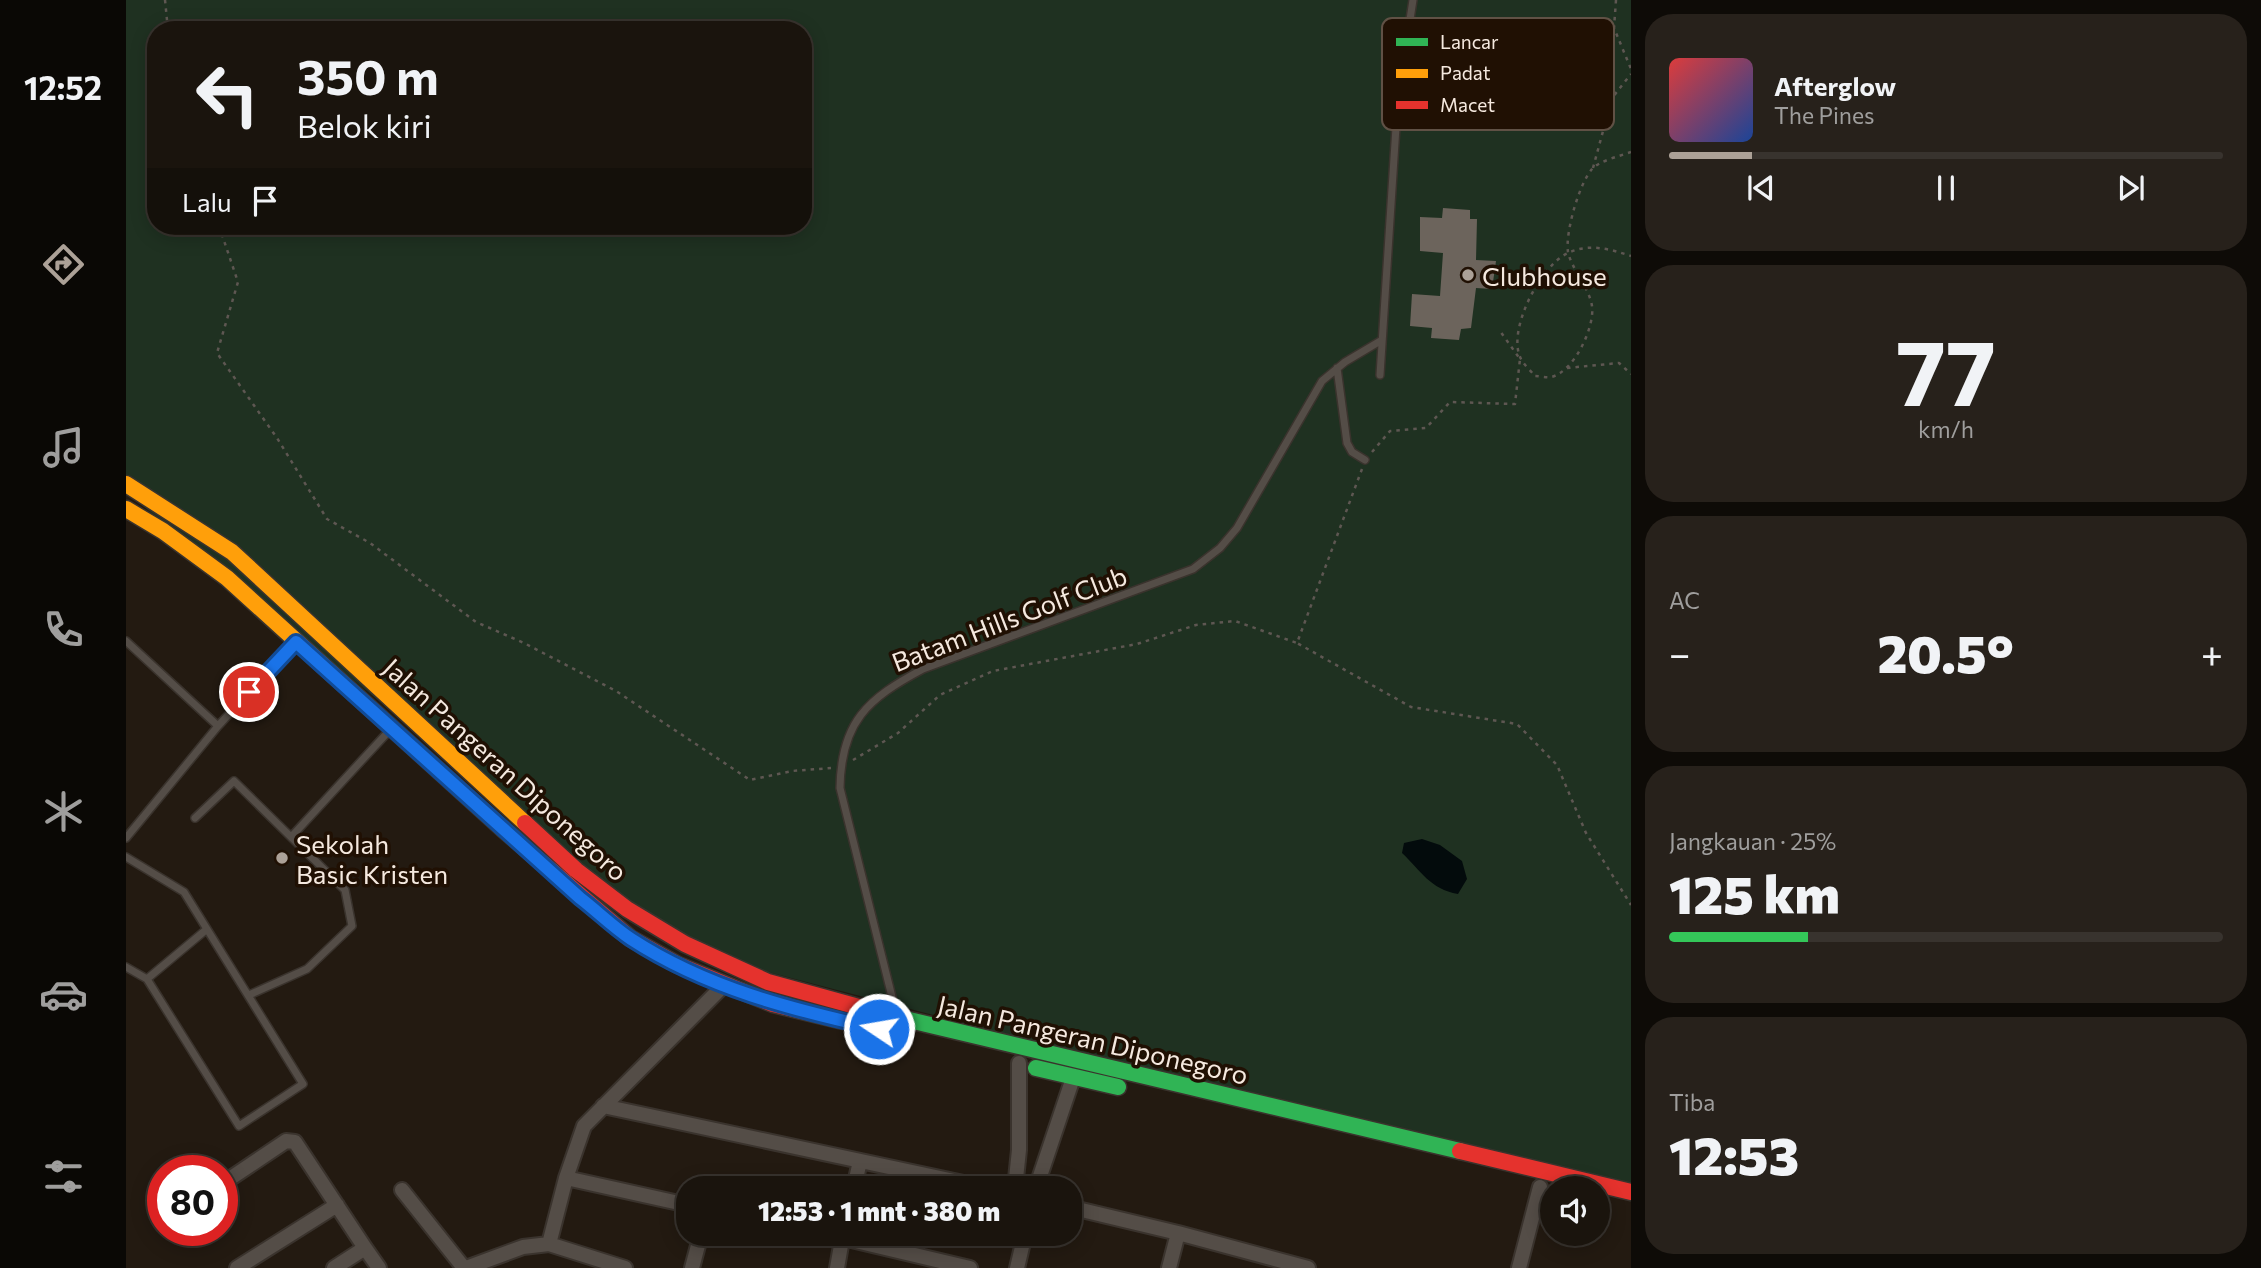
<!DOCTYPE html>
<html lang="id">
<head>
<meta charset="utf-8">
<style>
	body { margin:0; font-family:Commissioner,sans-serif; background:#27211b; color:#f1f3f6; height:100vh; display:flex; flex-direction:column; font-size:26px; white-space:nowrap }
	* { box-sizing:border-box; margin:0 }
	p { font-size:23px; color:#9f9e9d }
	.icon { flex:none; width:38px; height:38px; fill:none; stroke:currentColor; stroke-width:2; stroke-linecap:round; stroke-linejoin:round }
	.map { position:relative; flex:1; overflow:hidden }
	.details { display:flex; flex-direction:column; gap:14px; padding:14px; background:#0e0b07; width:630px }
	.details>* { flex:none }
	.guide { position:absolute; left:21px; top:21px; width:665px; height:214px; border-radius:28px; box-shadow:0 4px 18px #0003,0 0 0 2px #38332e; background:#1a140d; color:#f1f3f6; overflow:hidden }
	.fabs { position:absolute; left:1414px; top:1176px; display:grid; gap:14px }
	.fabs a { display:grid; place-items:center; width:70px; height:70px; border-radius:50%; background:#1a140d; box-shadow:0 4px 18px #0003,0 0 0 2px #38332e; font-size:35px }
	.speed { position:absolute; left:21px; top:1155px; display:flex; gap:14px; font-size:35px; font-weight:700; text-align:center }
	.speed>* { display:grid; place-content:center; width:91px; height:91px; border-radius:50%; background:#1a140d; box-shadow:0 4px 18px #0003,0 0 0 2px #38332e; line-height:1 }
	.speed .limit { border:10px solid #d22; background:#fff; color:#111 }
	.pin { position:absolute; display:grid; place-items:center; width:60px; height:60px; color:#fff; margin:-30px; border:4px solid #fff; border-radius:50%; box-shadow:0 2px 7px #0007 }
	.me { position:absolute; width:77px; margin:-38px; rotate:282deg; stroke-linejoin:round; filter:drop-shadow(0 0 5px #0008) }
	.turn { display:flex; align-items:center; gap:24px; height:147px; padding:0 35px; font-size:32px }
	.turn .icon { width:91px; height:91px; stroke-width:2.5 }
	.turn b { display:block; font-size:49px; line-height:60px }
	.then { display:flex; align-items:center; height:66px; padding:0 35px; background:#0003; gap:14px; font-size:26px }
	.big { font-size:52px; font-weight:800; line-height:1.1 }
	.details .tile { flex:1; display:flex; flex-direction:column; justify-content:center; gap:10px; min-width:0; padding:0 24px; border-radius:28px; background:#27211b }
	.details .dial { align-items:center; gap:0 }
	.dial b { font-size:91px; line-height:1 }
	.song { display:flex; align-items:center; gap:21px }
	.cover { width:84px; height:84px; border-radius:10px; background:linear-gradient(135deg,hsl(0 70% 55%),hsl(220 70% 35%)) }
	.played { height:7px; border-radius:4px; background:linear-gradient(90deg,#aca197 15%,#38332e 15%) }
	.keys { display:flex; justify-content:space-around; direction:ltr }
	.heat { display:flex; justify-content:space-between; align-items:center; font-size:38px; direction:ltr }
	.charge { height:10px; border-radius:5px; background:linear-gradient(90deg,#34c759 25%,#38332e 0) }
	.trip { position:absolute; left:550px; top:1176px; width:406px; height:70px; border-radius:28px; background:#1a140d; box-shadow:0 4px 18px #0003,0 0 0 2px #38332e; font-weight:800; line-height:70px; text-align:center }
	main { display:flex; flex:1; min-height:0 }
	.tabs { display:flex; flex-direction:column; width:126px; justify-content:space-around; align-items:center; background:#0a0805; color:#9f9e9d }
	.tabs .icon { width:49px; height:49px }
	.tabs .selected { color:#aca197 }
	.tabs b { font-size:32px; color:#f1f3f6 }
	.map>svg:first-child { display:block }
</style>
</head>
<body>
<main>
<nav class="tabs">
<b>12:52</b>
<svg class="icon selected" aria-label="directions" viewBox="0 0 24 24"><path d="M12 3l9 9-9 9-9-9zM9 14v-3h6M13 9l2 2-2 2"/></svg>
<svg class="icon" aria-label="music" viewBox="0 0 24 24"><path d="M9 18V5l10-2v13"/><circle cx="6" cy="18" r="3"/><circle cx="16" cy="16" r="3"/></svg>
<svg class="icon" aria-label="phone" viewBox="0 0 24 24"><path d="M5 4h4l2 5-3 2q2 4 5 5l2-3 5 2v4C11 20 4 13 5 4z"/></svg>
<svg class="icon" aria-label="climate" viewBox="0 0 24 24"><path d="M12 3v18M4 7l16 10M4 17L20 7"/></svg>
<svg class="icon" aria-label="car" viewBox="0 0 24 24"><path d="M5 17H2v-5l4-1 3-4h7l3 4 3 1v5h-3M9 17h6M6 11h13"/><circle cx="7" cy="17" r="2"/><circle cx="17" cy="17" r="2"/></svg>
<svg class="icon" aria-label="filters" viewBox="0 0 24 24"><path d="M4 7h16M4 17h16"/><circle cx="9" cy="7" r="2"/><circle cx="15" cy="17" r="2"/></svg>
</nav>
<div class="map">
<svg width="1505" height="1268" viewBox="0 0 1505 1268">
	<rect width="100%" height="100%" fill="#231a11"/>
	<path fill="#1f3121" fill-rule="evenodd" d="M0 0H1505V1196L553 949 0 492ZM30 30H677V226H30Z"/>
	<path fill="#030b0c" d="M1296 839 1314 845 1336 861 1341 879 1332 894C1304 889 1295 871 1276 853L1278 843Z"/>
	<path fill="#6c645c" d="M1317 208 1344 210V219H1351L1350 260 1370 261 1366 289 1350 288 1345 328 1335 329 1333 340 1305 338 1306 328 1284 326 1286 294 1314 296 1317 253 1294 251V217L1316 218Z"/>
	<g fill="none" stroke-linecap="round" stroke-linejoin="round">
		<defs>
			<path id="lane" d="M1211 368 1221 443 1226 452 1239 460
				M1254 375 1272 96 1287 0
				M0 641 92 726 167 645
				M69 818 108 781 165 837 262 732
				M0 838 92 726
				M0 857 58 892 177 1084 113 1126 21 979 0 967
				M21 979 81 929
				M123 995 181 969 226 926 219 890 165 837
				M770 1013 714 788C715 722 741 699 797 669L1067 569 1094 548 1111 528 1196 381 1219 362 1256 340"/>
			<path id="street" d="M477 1106 861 1188
				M440 1178 562 1205
				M96 1184 160 1141 169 1142 239 1248
				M728 1188 734 1161
				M889 1188 893 1150V1063
				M910 1188 947 1078
				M276 1190 338 1268
				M943 1207 1052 1233 1182 1268
				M700 1234 844 1268
				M423 1244 440 1178 458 1126 598 985
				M111 1268 211 1205
				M208 1268 239 1248 253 1268
				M340 1268 397 1247 423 1244 499 1268
				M566 1268 575 1234
				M711 1268 717 1234
				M891 1268 899 1234
				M1043 1268 1052 1233
				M1393 1268 1414 1187"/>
			<path id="fast" d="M758 1014 1334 1151
				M910 1068 992 1087"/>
			<path id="slow" d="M0 484 106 552 399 823
				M0 509 37 531 101 578 377 829"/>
			<path id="jam" d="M399 823 450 870 501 909 559 944 642 982 758 1014
				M377 829 504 938 552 965 647 1004 734 1025
				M1334 1151 1505 1192"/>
		</defs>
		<use href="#lane" stroke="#3a332d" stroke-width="10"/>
		<use href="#street" stroke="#3a332d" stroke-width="18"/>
		<use href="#fast" stroke="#3a332d" stroke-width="19"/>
		<use href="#slow" stroke="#3a332d" stroke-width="19"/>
		<use href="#jam" stroke="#3a332d" stroke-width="19"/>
		<path stroke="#5e5752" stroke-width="2.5" stroke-dasharray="3.5 5" stroke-linecap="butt" d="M39 0 42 30
			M1490 0 1488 28 1505 69
			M1505 152C1494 156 1473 161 1466 169 1453 184 1439 233 1442 252 1445 268 1463 287 1466 306 1469 327 1448 372 1425 377 1421 378 1414 376 1409 376 1405 371 1398 365 1395 359 1380 331 1415 265 1442 253 1463 243 1484 249 1505 256
			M1467 168 1486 98 1505 74
			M93 226 112 282 91 353 151 438 201 519 244 543 350 622 398 643 490 691 624 780 666 771 705 768
			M1441 368 1493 363 1505 374
			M1246 452 1264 431 1300 428 1324 402 1389 404 1394 359 1374 331
			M1236 469 1171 643 1285 707 1391 724 1431 765 1460 833 1505 905
			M727 760 772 733 814 695 867 671 1011 644 1070 625 1109 621 1171 643"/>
		<use href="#lane" stroke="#544d47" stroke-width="7"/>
		<use href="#street" stroke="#544d47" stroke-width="14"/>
		<use href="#fast" stroke="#30b455" stroke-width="16"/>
		<use href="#slow" stroke="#ff9f0a" stroke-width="16"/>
		<use href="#jam" stroke="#e5322d" stroke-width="16"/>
	</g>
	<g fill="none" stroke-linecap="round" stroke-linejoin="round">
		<defs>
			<path id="route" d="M123 692 170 642 454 898C471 911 487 927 505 939 580 988 667 1010 753 1029"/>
		</defs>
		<use href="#route" stroke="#114b97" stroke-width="18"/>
		<use href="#route" stroke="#1a73e8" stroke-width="12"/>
	</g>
	<g fill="#aca197" stroke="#201003" stroke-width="2.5">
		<circle cx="1342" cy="275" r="7"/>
		<circle cx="156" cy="858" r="7"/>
	</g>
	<g text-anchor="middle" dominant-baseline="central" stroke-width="7" stroke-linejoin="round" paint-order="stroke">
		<g font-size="26" fill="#f5e9df" stroke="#201003" text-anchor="start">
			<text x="1356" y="275">Clubhouse</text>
			<text x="170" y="843">Sekolah<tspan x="170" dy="30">Basic Kristen</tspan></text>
		</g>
		<g font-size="26" fill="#f5e9df" stroke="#201003">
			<text transform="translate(883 618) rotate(-21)">Batam Hills Golf Club</text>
			<text transform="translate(380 769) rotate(42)">Jalan Pangeran Diponegoro</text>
			<text transform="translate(967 1039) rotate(13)">Jalan Pangeran Diponegoro</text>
		</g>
	</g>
	<rect x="1256" y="18" width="232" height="112" rx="10" fill="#201003" stroke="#605145" stroke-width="2"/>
	<rect x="1270" y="38" width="32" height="8" fill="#30b455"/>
	<rect x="1270" y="69" width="32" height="9" fill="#ff9f0a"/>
	<rect x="1270" y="101" width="32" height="8" fill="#e5322d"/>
	<g font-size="19" fill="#f5e9df">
		<text x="1314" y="49">Lancar</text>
		<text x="1314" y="80">Padat</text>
		<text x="1314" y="112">Macet</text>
	</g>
</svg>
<div class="fabs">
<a><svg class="icon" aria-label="sound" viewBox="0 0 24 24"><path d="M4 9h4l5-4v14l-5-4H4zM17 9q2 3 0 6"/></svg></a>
</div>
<div class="speed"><div class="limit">80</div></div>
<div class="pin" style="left:123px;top:692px;background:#d93025"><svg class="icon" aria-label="arrive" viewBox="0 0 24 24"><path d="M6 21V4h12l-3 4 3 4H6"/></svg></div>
<svg class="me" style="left:753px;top:1029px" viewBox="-20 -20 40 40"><circle r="17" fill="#1a73e8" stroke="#fff" stroke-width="3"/><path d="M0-11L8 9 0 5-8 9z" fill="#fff"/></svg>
<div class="trip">12:53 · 1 mnt · 380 m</div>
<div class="guide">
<div class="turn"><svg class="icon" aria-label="left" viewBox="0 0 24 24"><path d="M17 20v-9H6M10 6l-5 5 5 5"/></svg><div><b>350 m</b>Belok kiri</div></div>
<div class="then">Lalu<svg class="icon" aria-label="arrive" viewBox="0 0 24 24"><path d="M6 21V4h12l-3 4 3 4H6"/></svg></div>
</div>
</div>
<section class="details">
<div class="tile">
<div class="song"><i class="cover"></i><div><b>Afterglow</b><p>The Pines</p></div></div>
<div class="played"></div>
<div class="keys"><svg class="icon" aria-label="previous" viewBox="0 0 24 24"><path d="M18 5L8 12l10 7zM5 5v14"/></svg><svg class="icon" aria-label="pause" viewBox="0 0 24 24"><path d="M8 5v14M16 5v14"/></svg><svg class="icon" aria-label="next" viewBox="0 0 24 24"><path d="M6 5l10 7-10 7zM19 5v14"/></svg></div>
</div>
<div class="tile dial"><b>77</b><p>km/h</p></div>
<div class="tile"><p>AC</p>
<div class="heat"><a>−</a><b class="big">20.5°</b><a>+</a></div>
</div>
<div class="tile"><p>Jangkauan · 25%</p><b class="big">125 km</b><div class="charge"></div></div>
<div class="tile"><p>Tiba</p><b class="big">12:53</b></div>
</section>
</main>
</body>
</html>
